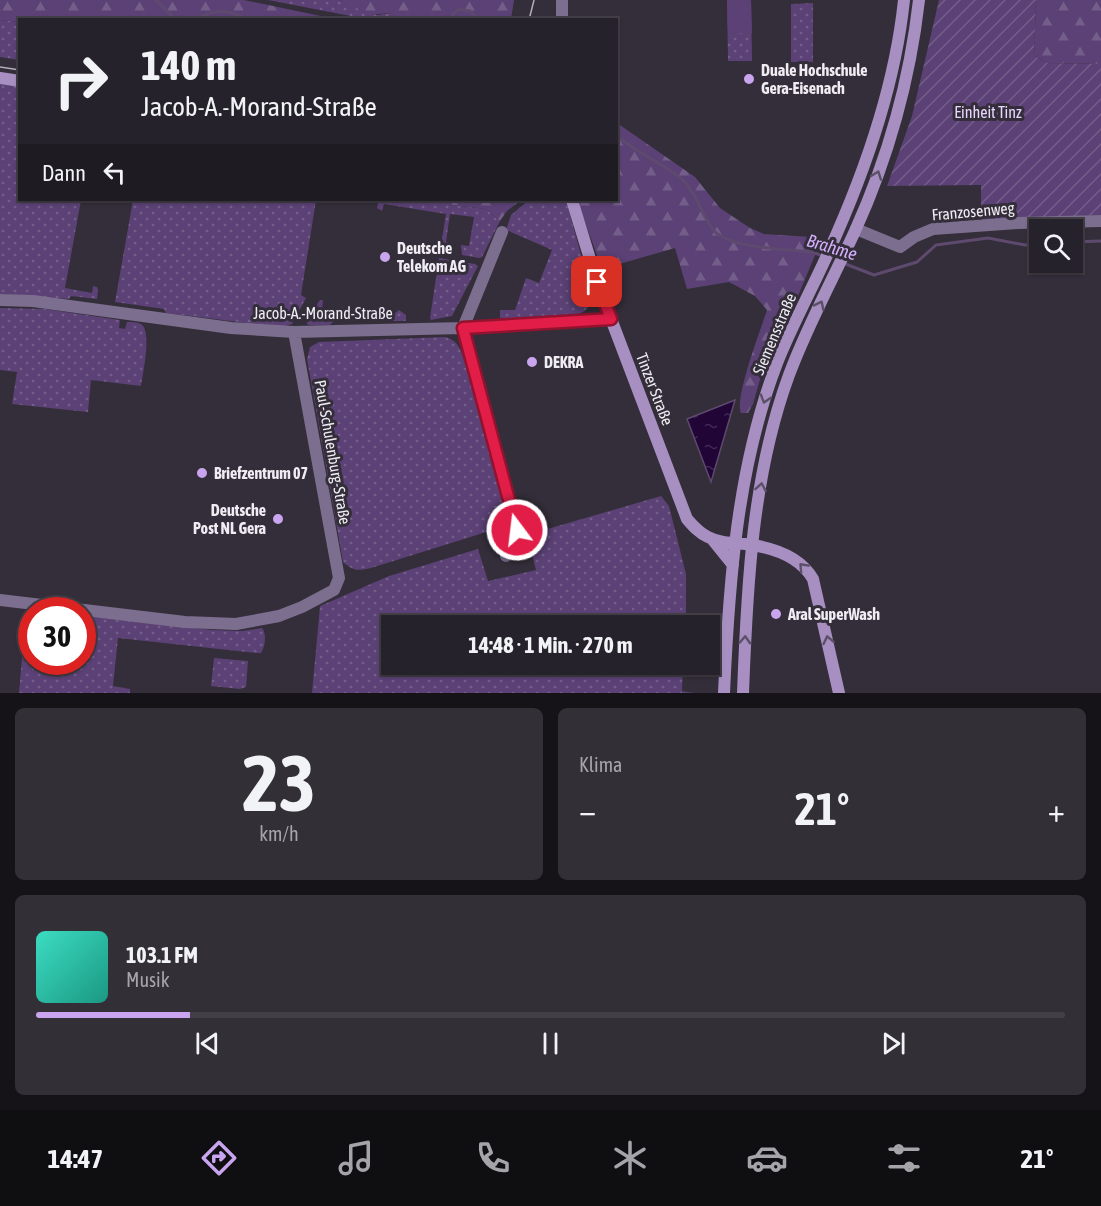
<!DOCTYPE html>
<html lang="de">
<head>
<meta charset="utf-8">
<style>
	body { margin:0; font-family:"Asap Condensed",sans-serif; background:#322f37; color:#f1f3f6; height:100vh; display:flex; flex-direction:column; font-size:22px; white-space:nowrap }
	* { box-sizing:border-box; margin:0 }
	p { font-size:20px; color:#a4a4a9 }
	.icon { flex:none; width:33px; height:33px; fill:none; stroke:currentColor; stroke-width:2; stroke-linecap:round; stroke-linejoin:round }
	.map { position:relative; height:693px; overflow:hidden }
	.sheet { display:flex; flex-direction:column; gap:15px; padding:15px; background:#151318; flex:1 }
	.sheet>* { flex:none }
	.guide { position:absolute; left:18px; top:18px; width:600px; height:183px; border-radius:0px; box-shadow:0 2px 4px #0004,0 0 0 2px #423f47; background:#26222b; color:#f1f3f6; overflow:hidden }
	.tools { position:absolute; left:1029px; top:219px; display:grid; gap:12px }
	.tools a { display:grid; place-items:center; width:54px; height:54px; border-radius:0px; background:#26222b; box-shadow:0 2px 4px #0004,0 0 0 2px #423f47; font-size:30px }
	.speed { position:absolute; left:18px; top:597px; display:flex; gap:12px; font-size:30px; font-weight:700; text-align:center }
	.speed>* { display:grid; place-content:center; width:78px; height:78px; border-radius:50%; background:#26222b; box-shadow:0 2px 4px #0004,0 0 0 2px #423f47; line-height:1 }
	.speed .limit { border:9px solid #d22; background:#fff; color:#111 }
	.pin { position:absolute; display:grid; place-items:center; width:51px; height:51px; color:#fff; margin:-26px; border-radius:12px; box-shadow:0 3px 9px #0006 }
	.me { position:absolute; width:66px; margin:-33px; rotate:345deg; stroke-linejoin:round; filter:drop-shadow(0 0 4px #0008) }
	.turn { display:flex; align-items:center; gap:21px; height:126px; padding:0 24px; font-size:27px }
	.turn .icon { width:78px; height:78px; stroke-width:2.5 }
	.turn b { display:block; font-size:42px; line-height:51px }
	.then { display:flex; align-items:center; height:57px; padding:0 24px; background:#0003; gap:12px; font-size:22px }
	.big { font-size:45px; font-weight:700; line-height:1.1 }
	.sheet .widget { flex:1; display:flex; flex-direction:column; justify-content:center; gap:9px; min-width:0; padding:0 21px; border-radius:9px; background:#322f37 }
	.sheet .dial { align-items:center; gap:0 }
	.dial b { font-size:78px; line-height:1 }
	.song { display:flex; align-items:center; gap:18px }
	.cover { width:72px; height:72px; border-radius:9px; background:linear-gradient(135deg,hsl(170 70% 55%),hsl(170 70% 35%)) }
	.played { height:6px; border-radius:3px; background:linear-gradient(90deg,#c8a5ee 15%,#423f47 15%) }
	.keys { display:flex; justify-content:space-around; direction:ltr }
	.heat { display:flex; justify-content:space-between; align-items:center; font-size:33px; direction:ltr }
	.sheet .tiles { flex:1; display:grid; gap:15px; grid-template-columns:1fr 1fr }
	.widget:last-child { grid-column:span 2 }
	.trip { position:absolute; left:381px; top:615px; width:339px; height:60px; border-radius:0px; background:#26222b; box-shadow:0 2px 4px #0004,0 0 0 2px #423f47; font-weight:700; line-height:60px; text-align:center }
	.menu { display:flex; height:96px; justify-content:space-around; align-items:center; background:#0f0e11; color:#a4a4a9 }
	.menu .icon { width:42px; height:42px }
	.menu .on { color:#c8a5ee }
	.menu b { font-size:27px; color:#f1f3f6 }
	.map>svg:first-child { display:block }
</style>
</head>
<body>
<div class="map">
<svg width="1101" height="693" viewBox="0 0 1101 693">
	<defs>
		<pattern id="grass-dots" width="8" height="8" patternUnits="userSpaceOnUse" patternTransform="scale(1.5)"><rect width="8" height="8" fill="#5b4175"/><path d="M2 2h.1M6 6h.1" fill="none" stroke="#735d89" stroke-width="1.8" stroke-linecap="round"/></pattern>
		<pattern id="forest-firs" width="22" height="20" patternUnits="userSpaceOnUse" patternTransform="scale(1.5)"><rect width="22" height="20" fill="#5b4175"/><path d="M5 1l3.5 6h-7zM16 11l3.5 6h-7z" fill="#735d89"/></pattern>
		<pattern id="garden-furrows" width="10" height="10" patternUnits="userSpaceOnUse" patternTransform="scale(1.5)"><rect width="10" height="10" fill="#5b4175"/><path d="M-1 1l2-2M0 10L10 0M9 11l2-2" fill="none" stroke="#735d89"/></pattern>
		<pattern id="water-ripples" width="26" height="14" patternUnits="userSpaceOnUse" patternTransform="scale(1.5)"><rect width="26" height="14" fill="#210537"/><path d="M2 4q2-2 4 0t4 0M15 11q2-2 4 0t4 0" fill="none" stroke="#422a54"/></pattern>
	</defs>
	<rect width="100%" height="100%" fill="#332e39"/>
	<path fill="url(#grass-dots)" d="M268 0H339L351 2 364 12 377 15 391 13 400 19H366Z
		M727 0H751L752 61H728Z
		M813 3V62H791V4Z
		M0 20 19 22V60L0 57Z
		M0 83 19 87 20 200H81L65 288 92 293 93 286 97 287 98 290 97 299 71 296 69 299 0 294Z
		M133 200H316L301 295 306 298 292 324 285 326 247 323 166 313 164 309 115 302Z
		M379 200H447L452 203V205L486 209 500 221 482 257 479 258 462 255 461 245 469 246 474 217 450 214 446 242 453 244 452 250 449 253 440 251 446 214 384 204 382 211 377 208Z
		M529 200H566L592 295 593 301C590 305 588 309 583 312 568 320 518 319 500 318V310H515L526 278 539 283 552 250 506 230 511 215Z
		M439 258 475 264 478 266 452 316 431 320 430 318Z
		M320 300H323L322 310 337 312 338 307 358 310 361 308 394 314 399 310 406 315V320L405 321H389L386 319 334 321 330 325H309L307 324V319Z
		M0 308 45 309 120 320 119 328 125 329 127 322C131 322 137 322 141 324 152 330 143 374 141 386L91 380 88 412 12 404 17 372 0 370Z
		M445 337C458 340 461 350 465 362L506 514V521L496 529 371 568C358 571 353 571 343 562L307 359 310 347 319 342Z
		M661 496 669 506 686 574V625L392 626V664L683 665 682 691 694 693H312L320 606 389 576 478 549 488 581 536 570 527 535Z
		M26 610H34H32V662H82L83 616 212 630 242 631 262 628C267 634 265 647 261 653H256L118 638 113 686 130 689V693H19Z
		M214 658 248 661 246 687 240 689 211 686Z"/>
	<path fill="url(#forest-firs)" d="M0 0H244L335 19 20 20 19 22 0 20Z
		M339 0H514L511 19 400 20 391 13C382 13 375 16 366 13 356 9 353 3 339 0Z
		M1036 0H1101V64L1048 63 1034 56Z
		M617 123 695 177 720 208 750 228 764 234 811 237 818 242V248L798 296 790 304 778 327 765 362 753 404 748 413H741C734 398 761 329 767 310L755 296 729 282 687 289 675 248 602 269 577 200H616Z
		M447 200H521L507 211 500 221 486 209 452 205V203Z"/>
	<path fill="url(#garden-furrows)" d="M939 0H1036L1034 56 1048 63 1101 64V215L981 220V185L887 186 912 116Z"/>
	<path fill="#5b4175" d="M727 0H751L752 33 728 34Z"/>
	<path fill="url(#water-ripples)" stroke="#5f4a6f" stroke-width="1.5" d="M735 400 711 482 687 419Z"/>
	<g fill="none" stroke-linecap="round" stroke-linejoin="round">
		<path stroke="#5f4a6f" stroke-width="3" d="M156 0 176 20
			M193 20C219 8 225 9 251 20
			M450 20 453 14 459 9 470 11 480 20
			M616 135C635 152 658 161 678 176 694 188 701 211 711 227 724 249 787 249 812 252L823 256
			M1072 242 1101 241
			M843 263 874 275 917 262 936 245 988 238 1025 245 1040 244"/>
		<path stroke="#7c6e8e" stroke-width="12" d="M856 229 900 247 914 237 933 229 1018 223 1101 221
			M502 232 463 328 517 530 506 556
			M0 300 33 301 231 328 294 332 463 328 611 319
			M0 600 185 622 236 624 279 616 302 607 334 590 339 578 294 332"/>
		<path stroke="#7c6e8e" stroke-width="12" d="M562 20V0"/>
		<path stroke="#a78fc2" stroke-width="12" d="M0 78 20 81
			M572 200 597 282 687 519C693 526 699 533 708 537 719 543 732 543 745 544 771 547 799 555 813 579L839 693
			M712 539 733 565
			M724 693C729 583 737 467 777 363 792 325 812 289 829 251 865 172 895 87 904 0
			M743 693C747 587 752 475 789 375 807 326 833 279 855 231 888 158 910 79 919 0"/>
		<path stroke="#b0adb5" stroke-width="1.5" d="M529 20 534 0
			M0 67 20 70"/>
	</g>
	<defs><path id="oneway-chevron" d="M-2-3.5L2.5 0L-2 3.5" fill="none" stroke-width="1.6" stroke-linecap="round" stroke-linejoin="round" transform="scale(1.5)"/></defs>
	<g stroke="#5c5069">
		<use href="#oneway-chevron" transform="translate(877 175) rotate(-70)"/>
		<use href="#oneway-chevron" transform="translate(820 305) rotate(-64)"/>
		<use href="#oneway-chevron" transform="translate(765 399) rotate(107)"/>
		<use href="#oneway-chevron" transform="translate(761 487) rotate(-80)"/>
		<use href="#oneway-chevron" transform="translate(803 567) rotate(-133)"/>
		<use href="#oneway-chevron" transform="translate(745 640) rotate(-87)"/>
		<use href="#oneway-chevron" transform="translate(828 640) rotate(-102)"/>
	</g>
	<g fill="none" stroke-linecap="round" stroke-linejoin="round">
		<defs>
			<path id="route" d="M517 530 463 328 611 319 597 282"/>
		</defs>
		<use href="#route" stroke="#92132f" stroke-width="15"/>
		<use href="#route" stroke="#e11d48" stroke-width="10"/>
	</g>
	<g fill="#c8a5ee" stroke="#332e39" stroke-width="2">
		<circle cx="749" cy="79" r="6"/>
		<circle cx="385" cy="257" r="6"/>
		<circle cx="532" cy="362" r="6"/>
		<circle cx="202" cy="473" r="6"/>
		<circle cx="278" cy="519" r="6"/>
		<circle cx="776" cy="614" r="6"/>
	</g>
	<g text-anchor="middle" dominant-baseline="central" stroke-width="6" stroke-linejoin="round" paint-order="stroke">
		<g font-size="16" font-weight="bold" fill="#efecf3" stroke="#332e39" text-anchor="start">
			<text x="761" y="70">Duale Hochschule<tspan x="761" dy="18">Gera-Eisenach</tspan></text>
			<text x="397" y="248">Deutsche<tspan x="397" dy="18">Telekom AG</tspan></text>
			<text x="544" y="362">DEKRA</text>
			<text x="214" y="473">Briefzentrum 07</text>
			<text x="266" y="510" text-anchor="end">Deutsche<tspan x="266" dy="18">Post NL Gera</tspan></text>
			<text x="788" y="614">Aral SuperWash</text>
		</g>
		<g font-size="16" fill="#e9d6ff" stroke="#332e39">
			<text x="988" y="112">Einheit Tinz</text>
		</g>
		<g font-size="16" fill="#efecf3" stroke="#332e39">
			<text transform="translate(973 211) rotate(-5)">Franzosenweg</text>
			<text x="323" y="313">Jacob-A.-Morand-Straße</text>
			<text transform="translate(774 334) rotate(-67)">Siemensstraße</text>
			<text transform="translate(655 389) rotate(69)">Tinzer Straße</text>
			<text transform="translate(333 452) rotate(80)">Paul-Schulenburg-Straße</text>
		</g>
		<g font-size="18" font-style="italic" fill="#d4aefd" stroke="#332e39">
			<text transform="translate(832 247) rotate(17)">Brahme</text>
		</g>
	</g>
</svg>
<div class="tools">
<a><svg class="icon" aria-label="search" viewBox="0 0 24 24"><circle cx="10" cy="10" r="6"/><path d="M15 15l6 6"/></svg></a>
</div>
<div class="speed"><div class="limit">30</div></div>
<div class="pin" style="left:597px;top:282px;background:#d93025"><svg class="icon" aria-label="arrive" viewBox="0 0 24 24"><path d="M6 21V4h12l-3 4 3 4H6"/></svg></div>
<svg class="me" style="left:517px;top:530px" viewBox="-20 -20 40 40"><circle r="17" fill="#e11d48" stroke="#fff" stroke-width="3"/><path d="M0-11L8 9 0 5-8 9z" fill="#fff"/></svg>
<div class="trip">14:48 · 1 Min. · 270 m</div>
<div class="guide">
<div class="turn"><svg class="icon" aria-label="right" viewBox="0 0 24 24"><path d="M7 20v-9h11M14 6l5 5-5 5"/></svg><div><b>140 m</b>Jacob-A.-Morand-Straße</div></div>
<div class="then">Dann<svg class="icon" aria-label="left" viewBox="0 0 24 24"><path d="M17 20v-9H6M10 6l-5 5 5 5"/></svg></div>
</div>
</div>
<section class="sheet">
<div class="tiles">
<div class="widget dial"><b>23</b><p>km/h</p></div>
<div class="widget"><p>Klima</p>
<div class="heat"><a>−</a><b class="big">21°</b><a>+</a></div>
</div>
<div class="widget">
<div class="song"><i class="cover"></i><div><b>103.1 FM</b><p>Musik</p></div></div>
<div class="played"></div>
<div class="keys"><svg class="icon" aria-label="previous" viewBox="0 0 24 24"><path d="M18 5L8 12l10 7zM5 5v14"/></svg><svg class="icon" aria-label="pause" viewBox="0 0 24 24"><path d="M8 5v14M16 5v14"/></svg><svg class="icon" aria-label="next" viewBox="0 0 24 24"><path d="M6 5l10 7-10 7zM19 5v14"/></svg></div>
</div>
</div>
</section>
<nav class="menu">
<b>14:47</b>
<svg class="icon on" aria-label="directions" viewBox="0 0 24 24"><path d="M12 3l9 9-9 9-9-9zM9 14v-3h6M13 9l2 2-2 2"/></svg>
<svg class="icon" aria-label="music" viewBox="0 0 24 24"><path d="M9 18V5l10-2v13"/><circle cx="6" cy="18" r="3"/><circle cx="16" cy="16" r="3"/></svg>
<svg class="icon" aria-label="phone" viewBox="0 0 24 24"><path d="M5 4h4l2 5-3 2q2 4 5 5l2-3 5 2v4C11 20 4 13 5 4z"/></svg>
<svg class="icon" aria-label="climate" viewBox="0 0 24 24"><path d="M12 3v18M4 7l16 10M4 17L20 7"/></svg>
<svg class="icon" aria-label="car" viewBox="0 0 24 24"><path d="M5 17H2v-5l4-1 3-4h7l3 4 3 1v5h-3M9 17h6M6 11h13"/><circle cx="7" cy="17" r="2"/><circle cx="17" cy="17" r="2"/></svg>
<svg class="icon" aria-label="filters" viewBox="0 0 24 24"><path d="M4 7h16M4 17h16"/><circle cx="9" cy="7" r="2"/><circle cx="15" cy="17" r="2"/></svg>
<b>21°</b>
</nav>
</body>
</html>
